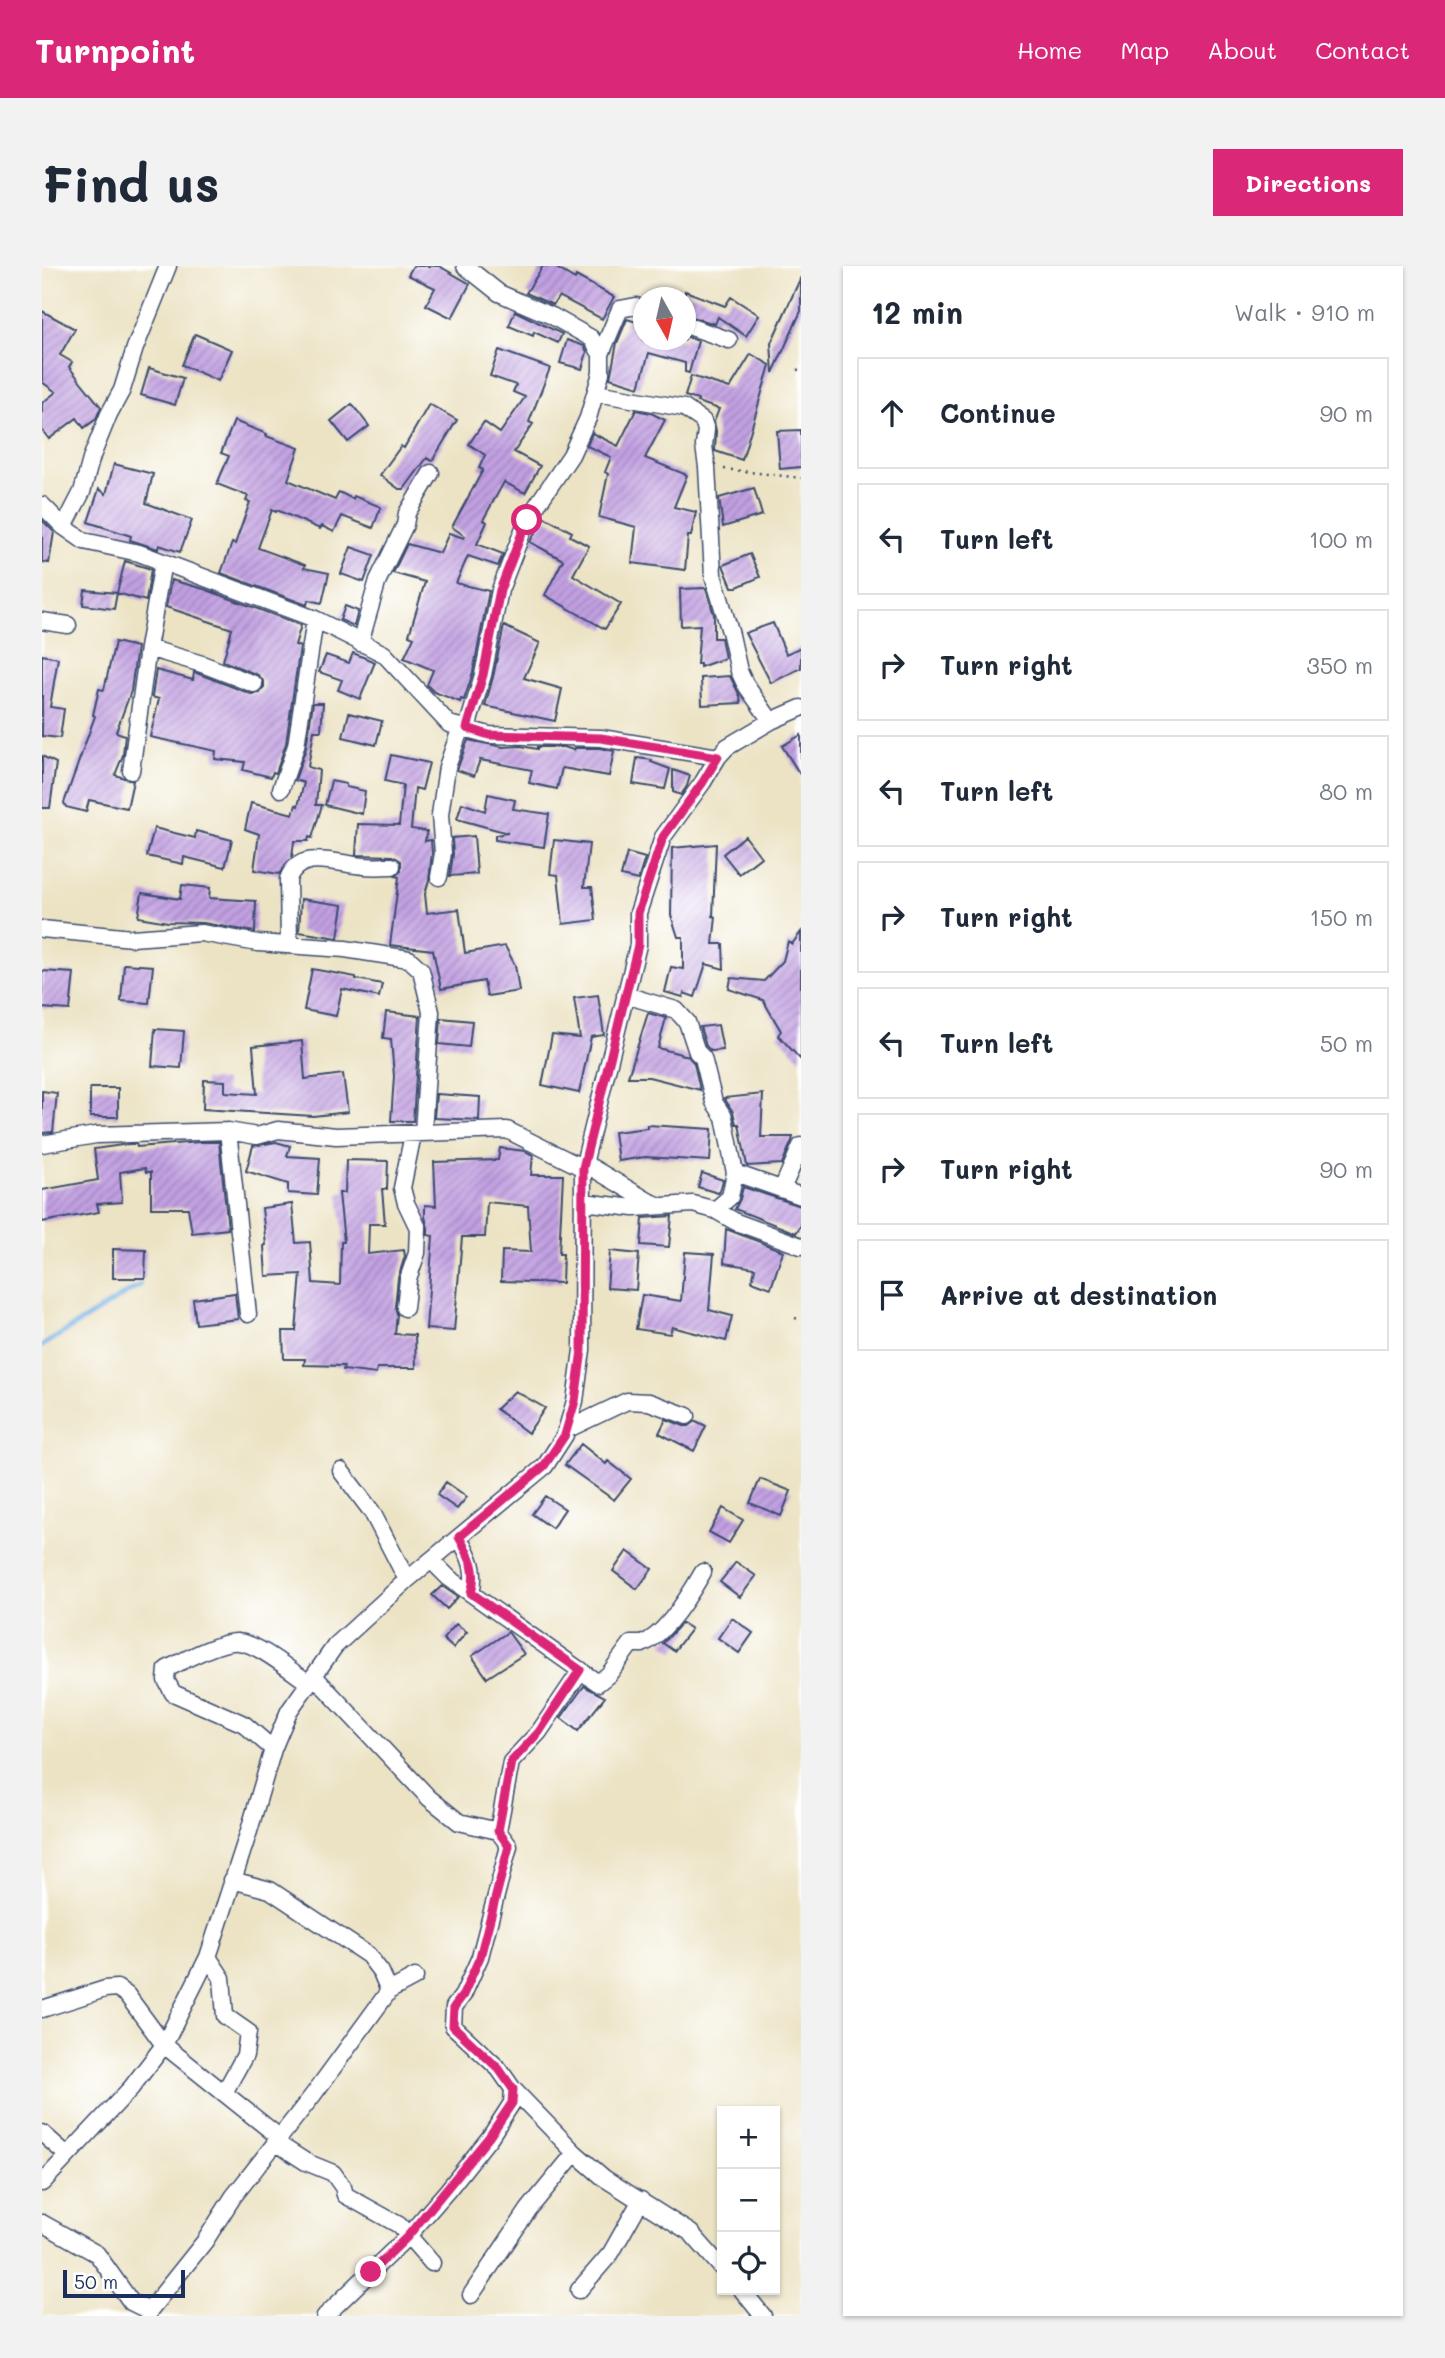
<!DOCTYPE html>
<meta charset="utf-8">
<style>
:root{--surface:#fff;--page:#f2f2f3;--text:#1f2937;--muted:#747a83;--line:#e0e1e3;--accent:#db2777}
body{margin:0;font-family:Mali,sans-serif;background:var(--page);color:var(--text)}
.controls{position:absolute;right:21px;bottom:21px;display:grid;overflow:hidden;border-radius:0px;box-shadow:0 2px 5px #0004}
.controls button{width:63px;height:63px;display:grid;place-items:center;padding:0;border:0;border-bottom:2px solid var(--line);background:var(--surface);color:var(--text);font:35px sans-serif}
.compass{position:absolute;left:591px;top:21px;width:63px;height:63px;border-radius:50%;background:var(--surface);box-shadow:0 2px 5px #0004;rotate:172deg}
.scale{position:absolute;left:21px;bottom:18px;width:122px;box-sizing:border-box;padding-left:7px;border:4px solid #1b2f5e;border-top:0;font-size:19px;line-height:24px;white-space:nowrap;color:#1b2f5e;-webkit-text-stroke:5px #fff;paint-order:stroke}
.stop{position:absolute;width:21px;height:21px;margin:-16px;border:5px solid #db2777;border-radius:50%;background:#fff}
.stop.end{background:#db2777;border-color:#fff;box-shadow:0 2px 7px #0008}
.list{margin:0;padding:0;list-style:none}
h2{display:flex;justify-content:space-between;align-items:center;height:91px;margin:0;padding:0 28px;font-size:30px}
h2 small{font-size:23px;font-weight:400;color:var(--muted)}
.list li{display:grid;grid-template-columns:46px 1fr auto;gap:21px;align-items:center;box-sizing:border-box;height:112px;margin:0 14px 14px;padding:0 14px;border:2px solid var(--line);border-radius:0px}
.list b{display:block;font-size:26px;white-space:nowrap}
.list em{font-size:23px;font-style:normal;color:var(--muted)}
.icon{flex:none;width:38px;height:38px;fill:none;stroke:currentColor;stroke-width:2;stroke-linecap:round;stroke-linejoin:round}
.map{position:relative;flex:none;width:759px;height:2050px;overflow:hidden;border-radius:0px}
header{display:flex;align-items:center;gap:42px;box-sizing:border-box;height:98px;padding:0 35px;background:var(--accent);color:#fff}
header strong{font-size:33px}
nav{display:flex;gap:38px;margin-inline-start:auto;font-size:24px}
.intro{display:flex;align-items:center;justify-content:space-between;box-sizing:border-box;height:168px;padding:0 42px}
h1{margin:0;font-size:49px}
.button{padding:18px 32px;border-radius:0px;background:var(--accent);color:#fff;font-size:24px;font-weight:700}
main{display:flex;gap:42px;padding:0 42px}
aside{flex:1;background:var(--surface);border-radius:0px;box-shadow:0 2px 5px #0004}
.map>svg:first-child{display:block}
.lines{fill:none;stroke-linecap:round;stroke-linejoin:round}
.stream{stroke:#73b0e5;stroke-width:5}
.building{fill:url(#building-hatch)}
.street-casing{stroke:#3a4a6d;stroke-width:19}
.path{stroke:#3a4a6d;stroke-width:2.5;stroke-dasharray:2 5;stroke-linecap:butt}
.street{stroke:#fff;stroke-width:16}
.route{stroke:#db2777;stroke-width:9}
</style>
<header>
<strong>Turnpoint</strong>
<nav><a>Home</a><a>Map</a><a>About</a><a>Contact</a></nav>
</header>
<div class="intro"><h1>Find us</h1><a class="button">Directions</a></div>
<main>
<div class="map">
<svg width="759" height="2050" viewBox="0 0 759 2050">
<defs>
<pattern id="building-hatch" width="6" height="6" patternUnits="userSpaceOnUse" patternTransform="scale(1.75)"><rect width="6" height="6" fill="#c2a0e2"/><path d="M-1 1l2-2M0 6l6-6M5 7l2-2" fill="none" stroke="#9d83ba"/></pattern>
</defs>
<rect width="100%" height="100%" fill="#fff"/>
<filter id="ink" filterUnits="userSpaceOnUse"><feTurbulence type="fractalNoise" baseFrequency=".0143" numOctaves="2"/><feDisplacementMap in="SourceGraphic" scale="14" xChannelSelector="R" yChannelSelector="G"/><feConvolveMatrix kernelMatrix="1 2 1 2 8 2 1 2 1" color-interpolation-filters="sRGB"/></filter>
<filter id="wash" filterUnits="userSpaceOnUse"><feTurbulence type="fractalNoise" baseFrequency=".00686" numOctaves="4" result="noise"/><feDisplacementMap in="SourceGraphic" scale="28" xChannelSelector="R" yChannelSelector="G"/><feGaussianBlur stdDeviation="1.57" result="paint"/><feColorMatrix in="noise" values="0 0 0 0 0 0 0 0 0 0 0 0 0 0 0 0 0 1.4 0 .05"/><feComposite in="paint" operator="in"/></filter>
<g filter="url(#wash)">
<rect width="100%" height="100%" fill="#ece3c4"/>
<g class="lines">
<path class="stream" d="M0,1080L98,1019"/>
</g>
<g id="blocks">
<path class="building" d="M371,0H397L428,18L410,52L384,39L393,22L366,9Z
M501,0H511L533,13L534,10L572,31L560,53L517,30L511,39L484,27Z
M759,11V45L731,107L729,77Z
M643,25L683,40L689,31L717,49L704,70L676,51L673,58L643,49Z
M0,45L33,63L18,89L30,96L27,101L59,141L54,153L42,162L35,152L7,173L0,164V137L14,126L0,116Z
M473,45L520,68L516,77L492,66L491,70L467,60Z
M585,53L601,58V74H643V70L656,75L647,107L643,106V97L607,87L597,121L568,112L575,77Z
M153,68L190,84L176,115L140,99Z
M525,74L542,80L545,86L540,103L518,97Z
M457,84L508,102L487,156L491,158L472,186L498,200L483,227L462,216L441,254L445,256L435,278L461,288L456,300L426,290L414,317L447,325L431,406L422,434L419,433L418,436L392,426L385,419L391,404L362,392L372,371L367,369L383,316L351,307L365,278L398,287L407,267L422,272L423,270L410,261L441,204L437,202L443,189L427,178L442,156L458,167L483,131L471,126L474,119L448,110Z
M709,88L728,99L700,194L673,185L674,165L672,156L677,143L655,136L656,134L643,130L649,110L688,122Z
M107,102L141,112L133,139L99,129Z
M310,138L327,160L306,176L289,155Z
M387,138L415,154L390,195L385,192L362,223H357L338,209L359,180L362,182Z
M594,144L609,147L623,154L603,192L645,209L632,241L654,246L649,270H646L643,304L590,297L594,261L557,251L566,208L563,206L569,191L545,180L550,167L576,180Z
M192,155L225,168L224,170L257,182L246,214L293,234L297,226L311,233L312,230L339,241L331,262L300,250L292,266L280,260L278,263L235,244L234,246L230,244L216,282L263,299L262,302L287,307L280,337L266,334L265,339L179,307L190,277L193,278L208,236L204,235L206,230L175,218L187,190L179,187Z
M759,164V201L738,203L735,165Z
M72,198L111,208L104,237L150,254L138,286L117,279L116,283L88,274L89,270L46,256L57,223L64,228Z
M712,222L720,249L681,261L677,232Z
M502,251L530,266L528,270L547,280L531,309L579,338L563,363L503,329L521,294L488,276Z
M0,254L12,266L7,297L0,296Z
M309,281L332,289L322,316L299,308Z
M708,288L718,311L695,321H690L681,299Z
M83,295L109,303L104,335L75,327Z
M129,314L162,323L259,359L253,379L258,381L244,477L234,507L231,506L229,511L201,504L203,496L173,493L174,485L108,471L117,433L110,431L114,404L151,414L152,406L209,428L218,427L222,421V416L216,409L181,395L190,363L124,341Z
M664,322L672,349V372H679L683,392L658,401V398H655L658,359L639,360L638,323Z
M43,324L75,327L72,343L41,339Z
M303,340L316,345L312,360L298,354Z
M731,357L744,388L759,381V402L729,417L703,367Z
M462,360L498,377L482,412L520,423L513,455L443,440L451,411Z
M73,376L95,381L89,425L74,466L83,469L81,489L73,509L91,515L85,542L47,534L44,546L24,541L22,537L53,450L51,449L57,423L62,424Z
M311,387L333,396L318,433L296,424L300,414L277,406L284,389L307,397Z
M0,389L16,392L8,441L22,443L18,472L0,470Z
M688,410L698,430L699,437L660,439L659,412Z
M271,437H281L279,465H272L266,501L277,504L274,539H280L270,572L267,571L266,575H252L250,592L237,608L212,604L217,568L203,563L209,537L251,548L254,539L256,540L262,517L253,514L264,482Z
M307,447L340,455L334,479L301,471Z
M759,469V510L740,480Z
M426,474L461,481L479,480L495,483V481H521L532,484L533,482H558L572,485L567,510L520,502L515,523L487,517L490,504L438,494L432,510L415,504Z
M349,489L387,497L380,524L373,522L369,563L385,565L383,575L389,574L390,587L387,614L383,628L385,647L417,643L423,687L463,680L473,699L477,725L445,730L442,715L399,723L391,684L348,679L357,611L353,610L359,605V595L351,590L314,589L316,558L357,559L361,519L343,515Z
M0,490L14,497L8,542H0Z
M595,492L610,494L609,496L628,503L623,523L591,518Z
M631,504L648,510L645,520L639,529L631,526Z
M289,515L304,518V521L323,525L320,548L283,539Z
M446,528L473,534L471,543L507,548L502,581L453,574V569L466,567L415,553L420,537L443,545Z
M112,562L153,572L154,565L190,574L183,601L142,591L141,598L105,590Z
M432,570L435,608L408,610L411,588L410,572Z
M703,570L719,591L697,608L681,588Z
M512,574L547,578L542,621H550L554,654L521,658L516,609L508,608Z
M674,578L671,650L674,651L671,678H681L682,703L664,698L653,731L642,727L641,731L623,726L629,701L641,703V671H636L629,649L630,582Z
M585,587L603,592L596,614L579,610Z
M140,619L168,622L167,632L214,635L213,666L161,657L126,656L96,651L100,627L138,633Z
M259,633L301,639L296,672L257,666Z
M759,666V794L736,769L739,765L721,734L687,723L689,712L722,715L741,695L746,675L750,678Z
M82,698L111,700L107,737L79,735Z
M270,703L314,711V713L340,718L337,731L300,723L294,750L262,744Z
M0,705L32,707L28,744L0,742Z
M556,729L562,769L549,771L537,827L500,819L510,769L538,772L532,732Z
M344,746L378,750L371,855H349L352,810L349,773L341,772Z
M606,747L624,752L616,782L646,790L652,797L658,824L607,811H586Z
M399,752L430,755L427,781L397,778Z
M676,759L681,784L669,785L664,780L658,761Z
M113,763L142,765L139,802L110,800Z
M260,775L263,813L301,808L306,846L271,850L161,843L162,814L183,815V826L215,828L211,780Z
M48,822H76V851H48Z
M0,825L15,827L11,866L0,867Z
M394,828L438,831L437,854L392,852Z
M721,828L719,871H751L750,875L740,898L705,900L697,858H694L691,846L682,832Z
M605,859L670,863L668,895L603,891L576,895L572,866L605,862Z
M158,876H177L186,963L150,967L146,942H109V906H104L103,902L78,906L80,936L55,938L57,946L0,956V924L56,914L52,883L87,878H94L95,881Z
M234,876L248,880L245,890L278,892L275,929L246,927V918L204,905L211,880Z
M458,882L483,885L491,889L489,909H521L517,988H521L520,1017L459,1015L460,985L489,986L486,940L445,936L443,971H420L412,1065L384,1063L391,970L386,969V962L383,951V939L394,940L392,896L456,894Z
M304,894L346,895L345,923H340L343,958H327L326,988L362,984L363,990L356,1012L353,1041L355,1048L353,1068L373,1069L374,1102H335L334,1108L301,1104L302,1100L262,1099L263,1093H242L241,1065H254L259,1008L224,1010L222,980L224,979L220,942L250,938L254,977L268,976L271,1017L298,1019L299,976H302L297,927H303Z
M660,907L681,914L678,925L676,927L656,921Z
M701,921L759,940V959L754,967L693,943L698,933Z
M630,950L627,981L599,979L601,952Z
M684,963L741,985L729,1022L710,1015L713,1002L682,997Z
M71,983L104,984L103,1012H71Z
M568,985L597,988L594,1024L565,1022Z
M643,986L672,988L667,1044L690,1050L684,1075L630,1061L628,1068L594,1063L600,1029L639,1035Z
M193,1027L196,1053L154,1058L151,1033Z
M473,1125L503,1142L486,1167L454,1143Z
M624,1153L642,1160H647L654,1155L664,1160L652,1185L617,1167Z
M539,1178L564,1198L566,1195L589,1213L572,1234L523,1199Z
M718,1213L749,1225L739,1250L708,1237Z
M404,1216L425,1231L415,1243L395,1229Z
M503,1230L523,1243L510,1262L490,1248Z
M681,1242L701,1254L687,1277L667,1266Z
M585,1285L610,1303L595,1323L571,1305Z
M694,1296L714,1310L698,1331L678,1316Z
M400,1320L416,1331L405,1343L390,1329Z
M690,1352L711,1367L697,1387L676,1372Z
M640,1357L649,1363L632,1385L621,1377Z
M414,1358L425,1366L411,1382L401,1373Z
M466,1366L482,1388L445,1412L430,1390Z
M542,1420L563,1431L536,1465L519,1452Z"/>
</g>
</g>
<g filter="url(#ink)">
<use href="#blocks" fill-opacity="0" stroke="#3a4a6d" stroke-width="2"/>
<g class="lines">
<g class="street-casing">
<path id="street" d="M423,0L457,27L510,50L549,72L559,88V107L546,152L529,189L485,254L458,324L441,409L425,462
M643,59L687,74
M559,88L578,43L594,40L601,43
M554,127L642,142L661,155L664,164L662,180L665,201L671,309L689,369L697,405L703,418L729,455
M0,239L22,261L42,275L97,287L273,353L342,388L407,458L447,469L559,472L676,491
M22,261L40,226L50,190L67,148L80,124L93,82L126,0
M0,355L26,359
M318,377L336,314L363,259L365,247L389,207
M106,382L160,398L212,418
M89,505L106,382L121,296
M239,523L254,480L273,353
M397,611L401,587L398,549L405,501L419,461
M0,663L90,672L159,667L216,677L303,683L367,693L379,704L389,746L381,866
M247,678L246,613C258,581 297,599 322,600C331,601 341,600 350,600
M583,729L634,744L645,756L655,786L661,792L672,836L682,851L693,907L688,931L673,944
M186,865L206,1048
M0,878L54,869L186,865L215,870L236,864L294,870L465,864L541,902
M542,897L606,935L616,939
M693,907L759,930
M740,923L759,880
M541,936L592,942L651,938L673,944L694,956L759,980
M363,1042L366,1013L375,987L376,962L364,937L360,922L371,868
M524,1164L585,1135L607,1136L645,1150
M299,1205L330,1246L365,1314
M417,1271C428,1291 435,1304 429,1327
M389,1294L407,1312L556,1417L567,1408L589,1378C590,1378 600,1378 600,1378C624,1369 649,1327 661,1306
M272,1410L387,1532L417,1556L456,1565L467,1580L438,1691L421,1729L412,1741L411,1760L457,1803L471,1823L470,1837L448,1871L405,1925L365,1971L283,2050
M231,1483L202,1458L131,1427L124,1414L125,1403C140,1395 180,1374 196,1376C216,1377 250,1406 267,1417
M456,1565L469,1496L497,1466L539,1404
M190,1614L228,1624L326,1689L339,1706L347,1725
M166,1691L180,1712L183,1750L206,1766L203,1789L182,1827
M0,1743L63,1723L75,1722L85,1729L122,1779L237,1871
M471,1823L533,1887L562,1912L649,1967L680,2002
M0,1867L25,1889
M233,1876L264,1896L291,1907L301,1921L303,1929L357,1959L390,1997
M0,1917L89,1822L122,1779L166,1691L207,1565L231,1483L247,1445L293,1380L365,1314L503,1200L523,1169L533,1135L540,1084L541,902L596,679V647L621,571L661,516L676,491L685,481L729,455L759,442
M0,1957L55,1988L89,2036L107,2045
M537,2024L569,1987L599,1934
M700,2024L721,2050
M429,2029L487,1943L533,1887
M106,2050L107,2045L163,1975L191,1931L271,1829L347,1725L373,1711"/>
</g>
<path class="path" d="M755,104L759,103
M682,203L759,212
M753,1052L759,1054"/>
<use href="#street" class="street"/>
</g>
</g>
<g class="lines" filter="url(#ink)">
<path class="route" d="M329,2006L365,1971L447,1871L470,1837L471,1823L457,1803L411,1760L412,1741L421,1729L438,1691L467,1580L456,1565L469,1496L497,1466L538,1404L429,1327C436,1304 428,1291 417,1271L502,1200L523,1169L533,1135L540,1084L541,902L596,679V647L621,571L661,516L676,491L559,472L447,469L425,462L441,409L458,324L485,254"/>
</g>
</svg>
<div class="controls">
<button>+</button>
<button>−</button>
<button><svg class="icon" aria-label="locate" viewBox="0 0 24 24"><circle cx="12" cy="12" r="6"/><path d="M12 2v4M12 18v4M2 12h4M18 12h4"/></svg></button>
</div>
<svg class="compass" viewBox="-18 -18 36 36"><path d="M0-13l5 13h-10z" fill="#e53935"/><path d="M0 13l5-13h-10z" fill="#747a83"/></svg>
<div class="scale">50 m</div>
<div class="stop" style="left:485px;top:254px"></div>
<div class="stop end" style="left:329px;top:2006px"></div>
</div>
<aside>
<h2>12 min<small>Walk · 910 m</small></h2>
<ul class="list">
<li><svg class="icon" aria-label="ahead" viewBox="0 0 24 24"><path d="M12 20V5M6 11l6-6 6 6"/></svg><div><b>Continue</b></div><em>90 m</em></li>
<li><svg class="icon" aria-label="left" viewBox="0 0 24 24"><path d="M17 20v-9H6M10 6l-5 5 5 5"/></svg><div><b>Turn left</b></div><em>100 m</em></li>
<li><svg class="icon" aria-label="right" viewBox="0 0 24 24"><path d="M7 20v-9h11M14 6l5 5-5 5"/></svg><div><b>Turn right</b></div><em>350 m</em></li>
<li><svg class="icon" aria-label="left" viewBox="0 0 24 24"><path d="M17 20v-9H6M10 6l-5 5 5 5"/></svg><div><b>Turn left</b></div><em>80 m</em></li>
<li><svg class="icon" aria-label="right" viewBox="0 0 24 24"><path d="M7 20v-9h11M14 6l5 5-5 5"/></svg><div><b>Turn right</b></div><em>150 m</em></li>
<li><svg class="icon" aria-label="left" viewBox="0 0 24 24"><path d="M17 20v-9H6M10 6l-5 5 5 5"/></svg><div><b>Turn left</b></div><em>50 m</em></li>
<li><svg class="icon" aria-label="right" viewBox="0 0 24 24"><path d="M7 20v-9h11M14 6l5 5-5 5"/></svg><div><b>Turn right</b></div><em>90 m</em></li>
<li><svg class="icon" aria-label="arrive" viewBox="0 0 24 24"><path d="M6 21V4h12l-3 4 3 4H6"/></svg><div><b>Arrive at destination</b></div></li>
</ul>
</aside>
</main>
